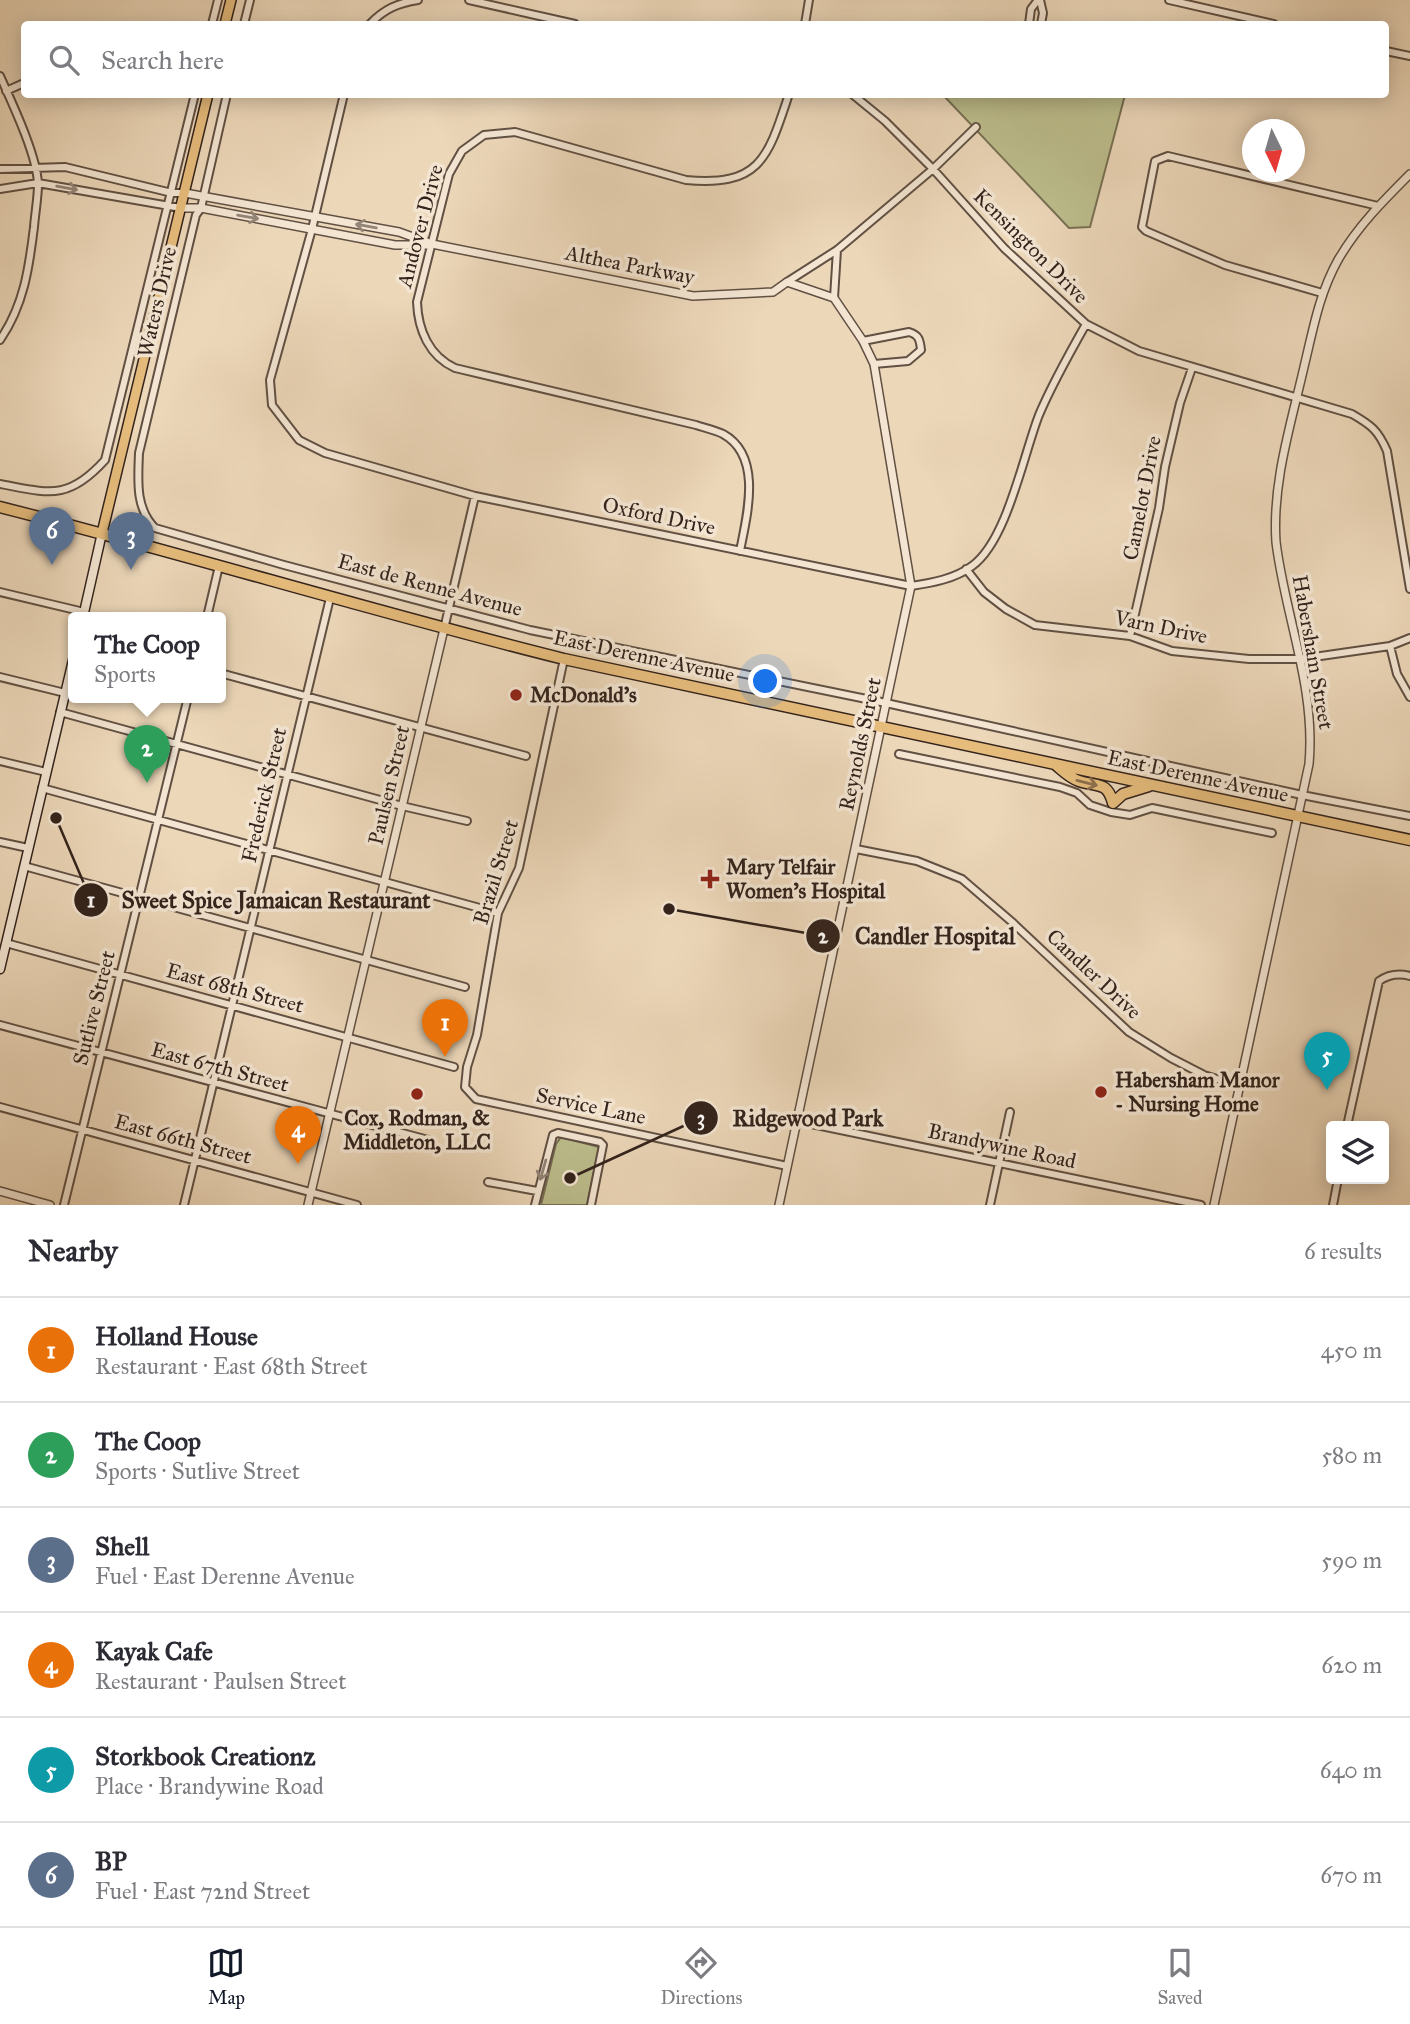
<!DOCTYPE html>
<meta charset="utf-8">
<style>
:root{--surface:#fff;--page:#f2f2f3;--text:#2b2b33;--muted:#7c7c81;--line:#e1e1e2;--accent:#111827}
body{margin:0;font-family:"IM FELL Great Primer",serif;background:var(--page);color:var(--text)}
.controls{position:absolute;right:21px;bottom:21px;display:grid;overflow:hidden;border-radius:7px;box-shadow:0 4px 18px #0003}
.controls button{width:63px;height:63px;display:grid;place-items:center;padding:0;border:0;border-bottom:2px solid var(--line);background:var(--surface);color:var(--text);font:35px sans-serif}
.compass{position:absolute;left:1242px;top:119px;width:63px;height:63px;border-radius:50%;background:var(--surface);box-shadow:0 4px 18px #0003;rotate:175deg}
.you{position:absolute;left:766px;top:682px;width:24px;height:24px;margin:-18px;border:5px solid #fff;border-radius:50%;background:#1a73e8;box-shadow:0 0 0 10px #1a73e833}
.badge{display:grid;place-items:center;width:46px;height:46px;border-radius:50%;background:var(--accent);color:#fff;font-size:23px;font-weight:700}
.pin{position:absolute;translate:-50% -58px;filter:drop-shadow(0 2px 4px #0008)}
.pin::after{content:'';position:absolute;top:37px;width:24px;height:21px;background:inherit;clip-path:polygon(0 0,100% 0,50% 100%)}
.popup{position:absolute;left:68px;top:612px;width:158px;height:91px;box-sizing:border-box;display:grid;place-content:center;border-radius:7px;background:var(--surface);filter:drop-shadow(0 2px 5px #0005);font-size:23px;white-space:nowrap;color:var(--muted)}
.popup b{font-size:26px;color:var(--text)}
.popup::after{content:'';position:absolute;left:50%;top:100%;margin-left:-14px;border:14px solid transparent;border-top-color:var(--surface)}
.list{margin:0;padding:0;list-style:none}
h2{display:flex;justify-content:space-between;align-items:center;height:91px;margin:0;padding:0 28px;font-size:30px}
h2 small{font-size:23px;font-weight:400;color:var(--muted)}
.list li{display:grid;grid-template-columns:46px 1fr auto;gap:21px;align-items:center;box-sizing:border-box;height:105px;padding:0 28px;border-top:2px solid var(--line)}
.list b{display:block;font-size:26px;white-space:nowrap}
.list p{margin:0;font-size:23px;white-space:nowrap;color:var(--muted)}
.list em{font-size:23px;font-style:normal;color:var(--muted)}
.icon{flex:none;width:38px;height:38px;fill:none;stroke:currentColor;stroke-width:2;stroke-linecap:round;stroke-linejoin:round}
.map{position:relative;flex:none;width:1410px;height:1205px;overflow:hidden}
.search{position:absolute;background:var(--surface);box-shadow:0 4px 18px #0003;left:21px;right:21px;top:21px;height:77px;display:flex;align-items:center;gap:18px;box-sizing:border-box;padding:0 24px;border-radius:7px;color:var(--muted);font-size:26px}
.sheet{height:721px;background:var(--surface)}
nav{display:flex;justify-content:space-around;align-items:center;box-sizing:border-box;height:98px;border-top:2px solid var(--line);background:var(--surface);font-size:19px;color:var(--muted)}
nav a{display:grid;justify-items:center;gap:4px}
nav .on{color:var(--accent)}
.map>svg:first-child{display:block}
.green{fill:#bcbd8c;stroke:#787054;stroke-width:2}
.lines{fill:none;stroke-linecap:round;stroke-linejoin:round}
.minor-casing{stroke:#615043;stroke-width:10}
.tertiary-casing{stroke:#615043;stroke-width:10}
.secondary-casing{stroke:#33231c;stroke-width:11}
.primary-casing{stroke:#33231c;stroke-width:12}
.trunk-casing{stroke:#33231c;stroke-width:13}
.minor{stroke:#f3e5d2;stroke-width:6}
.tertiary{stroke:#f3e5d2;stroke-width:7}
.secondary{stroke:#f3e5d2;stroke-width:8}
.primary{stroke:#e6bc7c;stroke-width:9}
.trunk{stroke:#e6bc7c;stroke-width:10}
.oneway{stroke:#938477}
.oneway2{stroke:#8c704c}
.poi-dot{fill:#8f2418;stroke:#f3e5d2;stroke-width:2.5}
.labels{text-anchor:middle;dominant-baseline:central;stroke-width:7;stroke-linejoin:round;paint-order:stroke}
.street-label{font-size:21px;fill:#33231c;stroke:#f3e5d2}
.poi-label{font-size:21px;font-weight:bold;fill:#33231c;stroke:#f3e5d2;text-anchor:start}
.leader{fill:none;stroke:#33231c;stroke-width:2.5}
.callout-dot{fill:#33231c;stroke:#f3e5d2;stroke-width:2.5}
.mark-label{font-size:21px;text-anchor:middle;font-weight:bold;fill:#fff}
.callout-label{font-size:23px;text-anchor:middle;font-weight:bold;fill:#33231c;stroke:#f3e5d2;stroke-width:7;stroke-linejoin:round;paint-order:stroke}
</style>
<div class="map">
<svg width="1410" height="1205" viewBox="0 0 1410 1205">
<rect width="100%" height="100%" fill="#ecd7b9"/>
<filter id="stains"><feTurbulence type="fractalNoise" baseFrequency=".00286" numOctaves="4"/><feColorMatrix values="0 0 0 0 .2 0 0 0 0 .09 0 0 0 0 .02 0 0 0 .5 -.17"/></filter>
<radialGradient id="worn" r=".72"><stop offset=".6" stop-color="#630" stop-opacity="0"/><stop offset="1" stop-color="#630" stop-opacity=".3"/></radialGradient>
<path class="green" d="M943,95H1125L1090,227L1069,228Z
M561,1137L599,1147L587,1205H541L556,1144Z"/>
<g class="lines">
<g class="minor-casing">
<path id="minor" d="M469,0L575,24
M1040,0L1043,13L1041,24
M1169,0L1274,24
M212,24L218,0
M244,24L250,0
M370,24C384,9 398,3 418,0
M805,24L809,0
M1029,24L1031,9L1038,0
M1386,51L1410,56
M0,76C12,103 37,155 38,184C38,198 35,213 34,227C29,268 24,305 0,340
M6,91L24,83
M227,94L201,208L196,215L139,453C138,480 135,508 155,528L284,565L530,630L886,703L1302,795L1410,816
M344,94L312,229L270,380L272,405L299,440L325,453L475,496L911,586C931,583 955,579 972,566C1007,541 1023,456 1039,415C1052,384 1069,354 1086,324
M852,94L885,121L933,169L1004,248L1086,324L1139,351L1352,414C1371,425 1378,430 1387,451L1410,589
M0,169L65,167L172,193H185
M0,189L38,183L181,208
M787,282L837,250L933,169L976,127
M1322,293L1225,265L1146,231L1142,227L1155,161L1168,156L1378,206
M834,298L837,250
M863,341L909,332C919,335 920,340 921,350L908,361L874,364
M0,484C49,493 68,501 105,460L195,94
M740,551C747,515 763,456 723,434C715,430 705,428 696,425L455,368C429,356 418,330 417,302L449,174L462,151L484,135L515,132L686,180C761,187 768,157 789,94
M966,569L984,592L1006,609L1035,625L1130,636L1172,651L1249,659H1300L1390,646L1410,638
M0,592L84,612
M207,617L219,566
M444,629L475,496
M1130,636L1159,508L1165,467L1180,403L1192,368
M1390,646L1397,674L1410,697
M564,659L519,868L498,913L477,1035L467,1067L465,1087L476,1099L787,1166
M220,673L526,756
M0,677L65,693
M60,712L402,806L467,821
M899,754L1060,787L1077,793L1090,805L1111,812L1130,815L1152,808L1272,833
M0,761L46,772
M42,788L498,913
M0,842L28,848
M856,849L917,861L962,879L1012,922L1129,1032L1171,1058L1204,1075L1240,1086
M24,866L465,987
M6,943L454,1067
M0,1025L432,1141
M0,1107L357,1205
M797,1121L1201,1205
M1347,1126L1379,981C1389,974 1399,973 1410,976
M488,1182L537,1191
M64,1205L188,697
M184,1205L330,598
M535,1205L553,1135L558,1133L600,1142L603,1145L591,1205
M990,1205L1010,1112
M1333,1205L1338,1179"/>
</g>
<g class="tertiary-casing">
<path id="tertiary" d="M185,193L399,232L432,244L693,296L773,292L787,282L834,298L863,341L874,364L911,586L779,1205
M181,208H201L395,245H427
M0,1191L50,1205
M308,1205L444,629
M1214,1205L1309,764C1316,688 1285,616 1276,542C1272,483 1291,424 1304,367C1313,330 1319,294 1338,260C1357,227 1383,201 1410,174"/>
</g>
<g class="secondary-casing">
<path id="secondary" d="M83,617L102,533
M0,969L74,656"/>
</g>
<g class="primary-casing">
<path id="primary" d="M225,24L231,0
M102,533L208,94"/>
</g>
<g class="trunk-casing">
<path id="trunk" d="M0,507C189,555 375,612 564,659L1410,840
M1056,765C1063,771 1070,778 1079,781C1098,787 1107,781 1113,803
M1113,803L1123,794L1149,786"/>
</g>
<use href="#minor" class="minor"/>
<use href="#tertiary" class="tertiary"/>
<use href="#secondary" class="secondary"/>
<use href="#primary" class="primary"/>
<use href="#trunk" class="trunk"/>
</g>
<defs><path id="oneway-shaft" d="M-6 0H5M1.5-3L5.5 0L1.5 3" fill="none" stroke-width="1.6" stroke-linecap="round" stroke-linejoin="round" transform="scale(1.75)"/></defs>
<g class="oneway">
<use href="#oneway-shaft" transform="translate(67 188) rotate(10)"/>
<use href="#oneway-shaft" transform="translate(248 217) rotate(10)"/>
<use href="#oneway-shaft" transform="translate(366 226) rotate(-170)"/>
<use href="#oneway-shaft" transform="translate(543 1170) rotate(106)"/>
</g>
<use class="oneway2" href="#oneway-shaft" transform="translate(1087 783) rotate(14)"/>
<g class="poi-dot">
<circle cx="516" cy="695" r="7"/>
<path d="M706.5 868.5h7v7h7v7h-7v7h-7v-7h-7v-7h7z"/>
<circle cx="1101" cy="1092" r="7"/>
<circle cx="417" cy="1094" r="7"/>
</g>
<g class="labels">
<g class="street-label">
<text transform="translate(420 226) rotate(-75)">Andover Drive</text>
<text transform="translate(1031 246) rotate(45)">Kensington Drive</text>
<text transform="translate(630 265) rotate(11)">Althea Parkway</text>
<text transform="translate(157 302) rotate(-77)">Waters Drive</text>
<text transform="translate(1142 498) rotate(-79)">Camelot Drive</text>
<text transform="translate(659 516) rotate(12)">Oxford Drive</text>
<text transform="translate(430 585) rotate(15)">East de Renne Avenue</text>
<text transform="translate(1161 627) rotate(12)">Varn Drive</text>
<text transform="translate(1313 652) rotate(80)">Habersham Street</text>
<text transform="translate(644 656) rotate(12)">East Derenne Avenue</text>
<text transform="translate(860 744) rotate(-78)">Reynolds Street</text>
<text transform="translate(1198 776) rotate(12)">East Derenne Avenue</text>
<text transform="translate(389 785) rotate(-77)">Paulsen Street</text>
<text transform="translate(264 795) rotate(-77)">Frederick Street</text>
<text transform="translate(496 872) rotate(-73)">Brazil Street</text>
<text transform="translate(1094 974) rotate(43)">Candler Drive</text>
<text transform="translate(235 988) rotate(15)">East 68th Street</text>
<text transform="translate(94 1008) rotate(-76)">Sutlive Street</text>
<text transform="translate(220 1067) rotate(15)">East 67th Street</text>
<text transform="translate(591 1106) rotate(12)">Service Lane</text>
<text transform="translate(183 1139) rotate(15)">East 66th Street</text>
<text transform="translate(1002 1146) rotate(12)">Brandywine Road</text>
</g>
<g class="poi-label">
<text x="530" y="695">McDonald's</text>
<text x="726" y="867">Mary Telfair<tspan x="726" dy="24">Women's Hospital</tspan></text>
<text x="1115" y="1080">Habersham Manor<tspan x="1115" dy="24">- Nursing Home</tspan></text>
<text x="417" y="1118" text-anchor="middle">Cox, Rodman, &amp;<tspan x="417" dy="24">Middleton, LLC</tspan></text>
</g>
</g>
<path class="leader" d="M56 818L91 900M669 909L823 936M570 1178L701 1118"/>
<g class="callout-dot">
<circle cx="56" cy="818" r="7"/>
<circle cx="669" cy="909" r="7"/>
<circle cx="570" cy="1178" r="7"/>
<circle cx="91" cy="900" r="18"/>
<circle cx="823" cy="936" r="18"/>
<circle cx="701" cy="1118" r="18"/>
</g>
<g class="mark-label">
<text x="91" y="907">1</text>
<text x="823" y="943">2</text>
<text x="701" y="1125">3</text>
</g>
<g class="callout-label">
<text x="276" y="908">Sweet Spice Jamaican Restaurant</text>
<text x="935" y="944">Candler Hospital</text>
<text x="808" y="1126">Ridgewood Park</text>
</g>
<rect width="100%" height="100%" filter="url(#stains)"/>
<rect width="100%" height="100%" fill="url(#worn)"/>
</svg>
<div class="controls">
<button><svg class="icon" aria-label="layers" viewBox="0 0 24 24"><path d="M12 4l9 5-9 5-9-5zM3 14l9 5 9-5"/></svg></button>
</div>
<svg class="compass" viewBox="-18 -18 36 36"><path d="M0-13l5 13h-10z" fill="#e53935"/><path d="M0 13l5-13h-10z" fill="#7c7c81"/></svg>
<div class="you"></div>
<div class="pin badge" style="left:445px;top:1057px;background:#e8710a">1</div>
<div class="pin badge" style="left:147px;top:783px;background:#2e9e5b">2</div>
<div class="popup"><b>The Coop</b>Sports</div>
<div class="pin badge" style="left:131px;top:570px;background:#5c6f8a">3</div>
<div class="pin badge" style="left:298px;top:1164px;background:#e8710a">4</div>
<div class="pin badge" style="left:1327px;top:1090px;background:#0f9aa8">5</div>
<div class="pin badge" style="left:52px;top:565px;background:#5c6f8a">6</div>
<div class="search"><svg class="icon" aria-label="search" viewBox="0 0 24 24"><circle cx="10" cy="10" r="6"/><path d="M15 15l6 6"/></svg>Search here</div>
</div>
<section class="sheet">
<h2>Nearby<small>6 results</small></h2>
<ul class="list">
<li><span class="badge" style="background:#e8710a">1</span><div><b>Holland House</b><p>Restaurant · East 68th Street</p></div><em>450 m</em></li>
<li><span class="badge" style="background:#2e9e5b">2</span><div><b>The Coop</b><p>Sports · Sutlive Street</p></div><em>580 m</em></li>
<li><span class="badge" style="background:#5c6f8a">3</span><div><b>Shell</b><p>Fuel · East Derenne Avenue</p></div><em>590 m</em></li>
<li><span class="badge" style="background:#e8710a">4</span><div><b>Kayak Cafe</b><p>Restaurant · Paulsen Street</p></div><em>620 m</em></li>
<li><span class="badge" style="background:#0f9aa8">5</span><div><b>Storkbook Creationz</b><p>Place · Brandywine Road</p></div><em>640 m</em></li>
<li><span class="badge" style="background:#5c6f8a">6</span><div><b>BP</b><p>Fuel · East 72nd Street</p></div><em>670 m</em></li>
</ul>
</section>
<nav>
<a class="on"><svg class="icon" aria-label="map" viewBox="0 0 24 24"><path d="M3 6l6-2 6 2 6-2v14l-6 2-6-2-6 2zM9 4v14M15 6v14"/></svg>Map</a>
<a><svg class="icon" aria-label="directions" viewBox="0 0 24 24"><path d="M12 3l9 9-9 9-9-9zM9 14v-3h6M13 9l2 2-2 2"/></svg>Directions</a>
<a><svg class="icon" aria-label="saved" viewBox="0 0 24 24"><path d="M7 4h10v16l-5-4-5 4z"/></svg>Saved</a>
</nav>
